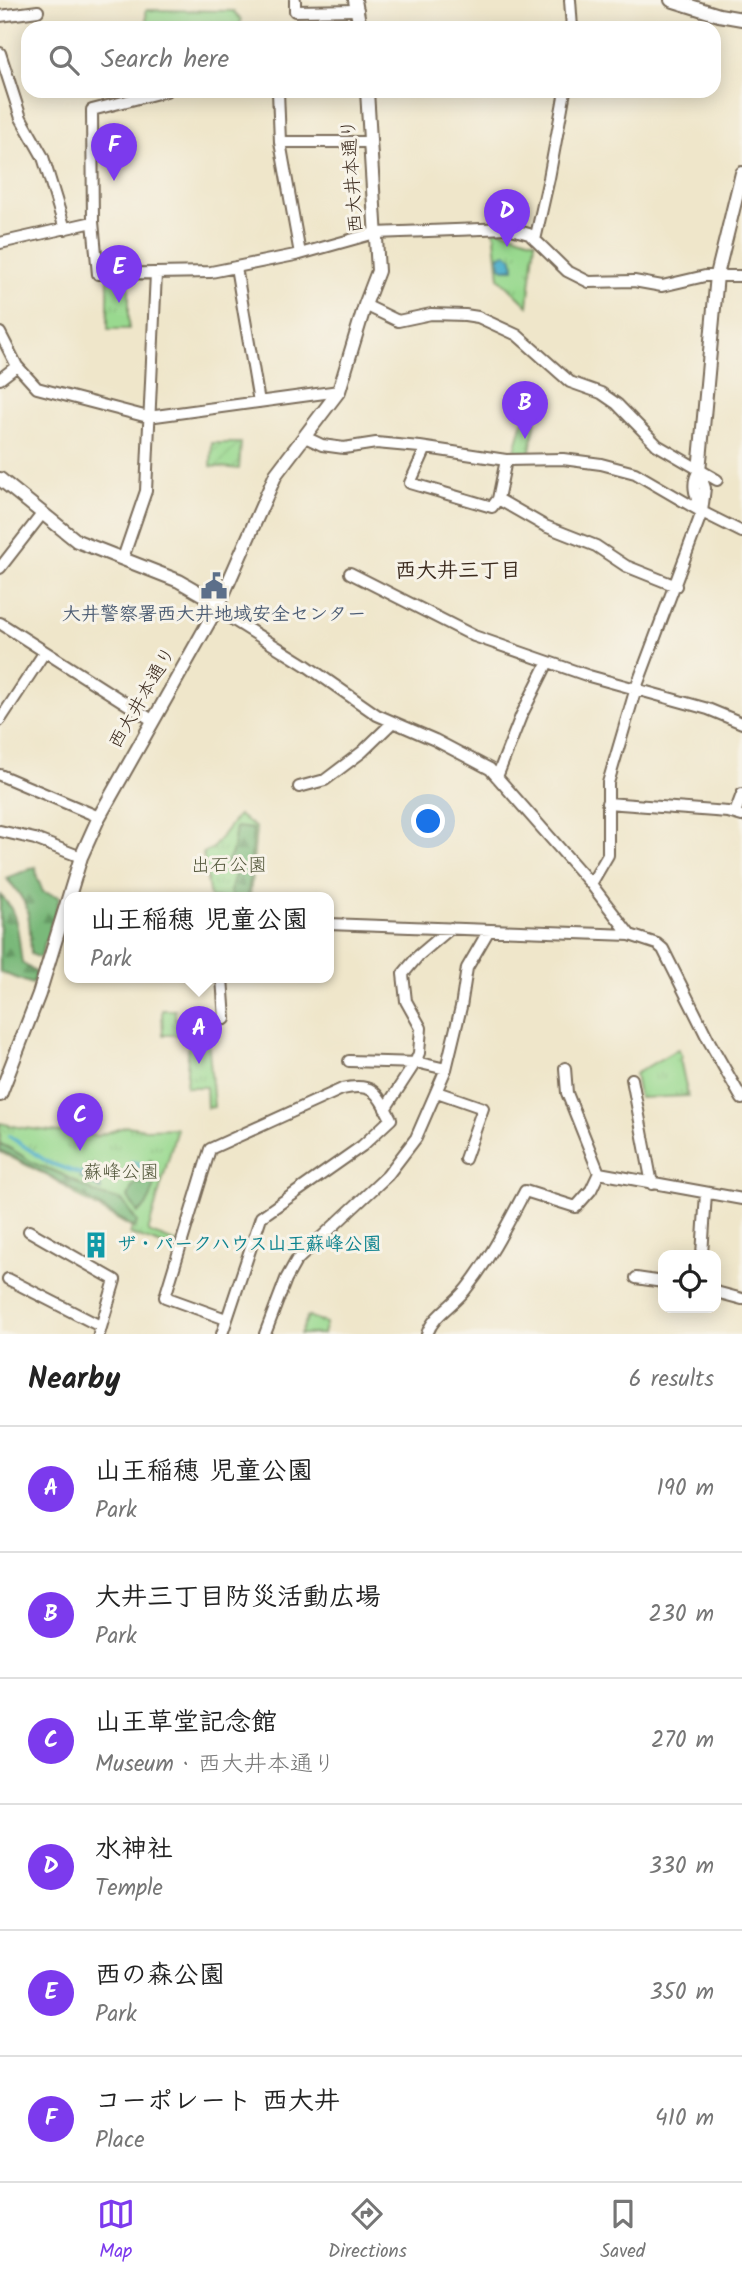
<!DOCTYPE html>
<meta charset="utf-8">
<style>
:root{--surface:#fff;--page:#f6f6f6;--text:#222;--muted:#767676;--line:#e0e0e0;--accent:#7c3aed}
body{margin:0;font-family:Kalam,"Klee One",sans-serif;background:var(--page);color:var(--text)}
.controls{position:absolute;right:21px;bottom:21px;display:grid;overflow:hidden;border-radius:14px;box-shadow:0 4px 18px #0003}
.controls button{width:63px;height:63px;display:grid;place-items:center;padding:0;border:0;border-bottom:2px solid var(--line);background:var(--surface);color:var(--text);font:35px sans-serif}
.you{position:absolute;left:429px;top:822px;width:24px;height:24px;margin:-18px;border:5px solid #fff;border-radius:50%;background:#1a73e8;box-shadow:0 0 0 10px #1a73e833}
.badge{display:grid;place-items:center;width:46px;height:46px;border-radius:50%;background:var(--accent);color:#fff;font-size:23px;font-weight:700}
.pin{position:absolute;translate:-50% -58px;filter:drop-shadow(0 2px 4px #0008)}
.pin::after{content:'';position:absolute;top:37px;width:24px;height:21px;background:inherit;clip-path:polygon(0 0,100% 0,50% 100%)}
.popup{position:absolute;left:64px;top:892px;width:270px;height:91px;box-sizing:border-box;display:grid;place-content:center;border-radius:14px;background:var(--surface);filter:drop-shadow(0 2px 5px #0005);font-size:23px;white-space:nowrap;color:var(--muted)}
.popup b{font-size:26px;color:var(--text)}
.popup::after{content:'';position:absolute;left:50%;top:100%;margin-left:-14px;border:14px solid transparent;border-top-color:var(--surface)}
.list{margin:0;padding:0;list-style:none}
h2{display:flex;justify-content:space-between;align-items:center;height:91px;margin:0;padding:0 28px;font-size:30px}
h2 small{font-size:23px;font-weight:400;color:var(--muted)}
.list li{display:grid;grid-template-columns:46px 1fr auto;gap:21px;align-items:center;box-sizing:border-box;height:126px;padding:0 28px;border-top:2px solid var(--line)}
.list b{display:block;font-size:26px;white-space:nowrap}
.list p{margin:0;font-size:23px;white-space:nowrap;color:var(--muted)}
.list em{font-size:23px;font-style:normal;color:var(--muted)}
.icon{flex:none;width:38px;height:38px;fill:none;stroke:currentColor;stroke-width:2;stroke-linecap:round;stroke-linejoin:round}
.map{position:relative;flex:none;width:742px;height:1334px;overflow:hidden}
.search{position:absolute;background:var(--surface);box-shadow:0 4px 18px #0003;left:21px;right:21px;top:21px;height:77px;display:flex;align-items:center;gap:18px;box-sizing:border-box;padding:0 24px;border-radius:21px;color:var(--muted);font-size:26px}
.sheet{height:847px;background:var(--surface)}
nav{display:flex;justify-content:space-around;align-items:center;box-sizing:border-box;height:98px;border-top:2px solid var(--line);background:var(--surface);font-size:19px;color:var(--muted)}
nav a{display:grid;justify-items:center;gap:4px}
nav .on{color:var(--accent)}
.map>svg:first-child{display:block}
.grass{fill:url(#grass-tufts);stroke:#6a8256;stroke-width:2}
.forest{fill:url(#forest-firs);stroke:#5a724c;stroke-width:2}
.garden{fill:url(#garden-furrows);stroke:#6a8256;stroke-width:2}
.pitch{fill:#99d98f;stroke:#6a8256;stroke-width:2}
.water{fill:url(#water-waves);stroke:#426c74;stroke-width:2}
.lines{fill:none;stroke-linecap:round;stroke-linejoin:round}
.stream{stroke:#49adc9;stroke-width:3.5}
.minor-casing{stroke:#7a6c5a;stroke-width:14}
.tertiary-casing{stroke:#7a6c5a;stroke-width:16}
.minor{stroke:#fff;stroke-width:10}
.tertiary{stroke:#fff;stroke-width:12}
.labels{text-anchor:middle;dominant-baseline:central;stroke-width:6;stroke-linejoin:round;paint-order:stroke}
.street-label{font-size:19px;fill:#3b2a1e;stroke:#f7f3e8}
.service-label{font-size:19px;font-weight:bold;fill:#4e5e75;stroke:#f7f3e8}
.park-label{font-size:19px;fill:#52563a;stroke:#f7f3e8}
.culture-label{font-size:19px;font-weight:bold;fill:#0d838f;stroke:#f7f3e8;text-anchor:start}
.neighbourhood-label{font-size:21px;font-weight:bold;fill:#3b2a1e;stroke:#f7f3e8}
</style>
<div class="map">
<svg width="742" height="1334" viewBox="0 0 742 1334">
<defs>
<pattern id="grass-tufts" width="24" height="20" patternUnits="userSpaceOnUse" patternTransform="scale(1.75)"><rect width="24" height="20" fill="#99d98f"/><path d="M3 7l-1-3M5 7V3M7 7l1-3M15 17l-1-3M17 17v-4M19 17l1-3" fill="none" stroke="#85ba7b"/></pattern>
<pattern id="forest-firs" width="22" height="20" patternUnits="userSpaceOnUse" patternTransform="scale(1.75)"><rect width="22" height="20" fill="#7ab97a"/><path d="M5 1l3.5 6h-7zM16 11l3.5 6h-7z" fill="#659763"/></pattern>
<pattern id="garden-furrows" width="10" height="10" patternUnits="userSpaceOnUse" patternTransform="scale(1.75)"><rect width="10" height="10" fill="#99d98f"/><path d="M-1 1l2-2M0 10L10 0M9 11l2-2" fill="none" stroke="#85ba7b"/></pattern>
<pattern id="water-waves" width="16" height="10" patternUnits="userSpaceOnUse" patternTransform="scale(1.75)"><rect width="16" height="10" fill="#49adc9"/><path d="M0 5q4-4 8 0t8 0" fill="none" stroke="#3e8da3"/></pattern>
</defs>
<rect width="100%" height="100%" fill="#f7f3e8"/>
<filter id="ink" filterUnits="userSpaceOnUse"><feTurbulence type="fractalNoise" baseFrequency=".0143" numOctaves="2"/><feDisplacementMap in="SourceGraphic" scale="14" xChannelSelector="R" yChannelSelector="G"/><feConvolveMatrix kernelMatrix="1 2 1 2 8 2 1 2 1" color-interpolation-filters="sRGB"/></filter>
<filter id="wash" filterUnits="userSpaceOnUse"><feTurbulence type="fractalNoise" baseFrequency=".00686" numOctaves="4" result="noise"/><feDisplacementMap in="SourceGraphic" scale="28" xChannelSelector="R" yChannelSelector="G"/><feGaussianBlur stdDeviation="1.57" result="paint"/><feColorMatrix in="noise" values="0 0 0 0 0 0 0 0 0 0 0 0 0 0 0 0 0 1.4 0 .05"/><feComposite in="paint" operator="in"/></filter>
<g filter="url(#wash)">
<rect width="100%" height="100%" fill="#efe6ca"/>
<path class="grass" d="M494,228L535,241L528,306L499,278Z
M108,278H129V329H108Z
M536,418L529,456L513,457L523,421Z
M238,815L256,828L250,898H210L203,853L212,849Z
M162,1010H175V1019H187V1035H163Z
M208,1038L214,1107L207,1108L206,1087H186L189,1040Z
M678,1049L682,1057L680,1059L688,1096L639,1098L635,1074Z
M0,1123L23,1128L97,1136L127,1126L146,1129L177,1128L148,1232L177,1243L174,1249L130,1234L132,1228L79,1197L56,1180L0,1152Z
M308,1316L326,1323L323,1334H300Z"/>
<path class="forest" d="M236,827L253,829L248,898H233L230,892L235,875L225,863C235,856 233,840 236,827Z
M36,867L37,877L43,892L60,897L40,958L31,954C29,918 33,906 6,878Z
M0,895C20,912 18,939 22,963L37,973L32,984L0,972Z
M1,1144C12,1149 20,1154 30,1161C39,1167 51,1169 61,1174C85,1186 93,1196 122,1200L137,1222L135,1228L54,1178L0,1150Z
M150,1160L153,1162C157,1178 154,1203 138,1213L128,1197L132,1187L143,1176Z"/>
<path class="garden" d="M212,443H241L239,469L211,466Z"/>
<path class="pitch" d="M146,10L233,11L241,19L240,28H147Z"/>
<path class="water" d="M506,253L513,258L514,269H505L500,267L499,256Z
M83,1170L95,1175L99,1174L101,1190L80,1177Z"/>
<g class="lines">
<path class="stream" d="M9,1136L49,1163L81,1174
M100,1176L114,1172V1178C126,1181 135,1176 141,1164L132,1162"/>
</g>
</g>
<g filter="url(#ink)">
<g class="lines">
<g class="minor-casing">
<path id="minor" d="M295,0V11L358,10
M570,0L572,28
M0,16L38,11
M0,53L21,118L43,157L65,229
M166,91L92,110L93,222L98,274L211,272L300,254L375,233L508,228L529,234L567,271L589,282L634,281L662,286L705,276H742
M278,91L280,142L300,254
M280,142H370
M535,240L549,178L565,91
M0,243L93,222
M236,267L259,402
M365,305L398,321L431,314L465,315L478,317L517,335L570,382L601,393L617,404L657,445L717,480
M0,333L17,366L37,388L148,417L339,391
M0,379L17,366
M305,437L322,445L344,448L376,443L420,447L506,460L563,459L601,464L635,473L702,512L742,532
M426,448L410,483L492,507L498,499
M506,460L498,499L545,526L596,546L626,566L676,586
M699,471C690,483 696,497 701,511
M123,558L146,491L156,273
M0,568L42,514
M350,573L474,636L589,676L708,709L742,723
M216,609L307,666L377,715L435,740L490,769L591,884L630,935L657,944L663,949L709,1041L742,1099
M0,623L152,720
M0,720L44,653
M0,775L99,817
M497,777L521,716L548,662
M299,787L325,780L362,752L392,723
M607,803L728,812L742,816
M735,813L742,794
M0,831L35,839L81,857
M591,884L608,855V783L636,688L702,512L705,488L699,471
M328,924L630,935
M222,978L225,1019
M349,1061L420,1063L446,1069
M632,1079L652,1184
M437,1092L483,1108L465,1159
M385,1109L415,1063L419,1053L421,1028L406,1001L403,974L418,956L451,928
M599,1173L742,1199
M29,1231L115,1280L99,1334
M702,1255L706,1193
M636,1278L663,1282
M8,1279L100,1326
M716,1292L742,1299
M222,1334L261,1217L362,1146L391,1119C377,1092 373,1082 342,1089L210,1149L165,1297L226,1319
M265,1334L286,1279L296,1261L387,1176L416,1138L446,1069L461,1007L467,968L489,930
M427,1334C434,1314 454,1305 466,1289C490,1259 507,1225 525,1191L576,1207L591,1190L599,1173L567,1093L565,1068"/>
</g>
<g class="tertiary-casing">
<path id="tertiary" d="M355,0L360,28
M671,0L719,15L742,19
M699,471L717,275L742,173
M0,479L77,541L179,581L219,604
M0,1095L39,994L81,857L99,817L219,604L276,474L339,391L365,305L378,271L367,91"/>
</g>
<use href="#minor" class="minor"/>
<use href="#tertiary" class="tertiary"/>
</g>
</g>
<defs>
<g id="civic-bare" transform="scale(2.1)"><path d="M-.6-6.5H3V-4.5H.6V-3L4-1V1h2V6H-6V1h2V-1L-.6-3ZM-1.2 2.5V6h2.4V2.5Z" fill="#5c6f8a" stroke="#f7f3e8" stroke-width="2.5" paint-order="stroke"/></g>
<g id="building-bare" transform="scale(2.1)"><path d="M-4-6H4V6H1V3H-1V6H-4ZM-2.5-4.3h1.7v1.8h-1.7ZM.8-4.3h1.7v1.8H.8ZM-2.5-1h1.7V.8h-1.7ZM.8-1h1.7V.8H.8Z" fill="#0f9aa8" stroke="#f7f3e8" stroke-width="2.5" paint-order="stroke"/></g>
</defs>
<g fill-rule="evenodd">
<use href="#civic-bare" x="214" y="586"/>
<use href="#building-bare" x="96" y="1245"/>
</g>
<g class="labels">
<g class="street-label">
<text transform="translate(353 176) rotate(-94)">西大井本通り</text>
<text transform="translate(143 698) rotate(-60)">西大井本通り</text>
</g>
<g class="service-label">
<text x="214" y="615">大井警察署西大井地域安全センター</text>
</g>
<g class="park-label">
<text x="229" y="866">出石公園</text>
<text x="121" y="1173">蘇峰公園</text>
</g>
<g class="culture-label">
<text x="117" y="1245">ザ・パークハウス山王蘇峰公園</text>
</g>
<g class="neighbourhood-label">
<text x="458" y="571">西大井三丁目</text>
</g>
</g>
</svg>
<div class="controls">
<button><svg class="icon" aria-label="locate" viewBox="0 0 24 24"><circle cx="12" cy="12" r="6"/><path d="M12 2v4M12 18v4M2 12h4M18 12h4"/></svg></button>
</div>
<div class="you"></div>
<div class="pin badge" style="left:199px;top:1064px">A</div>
<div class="popup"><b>山王稲穂 児童公園</b>Park</div>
<div class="pin badge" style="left:525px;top:439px">B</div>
<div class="pin badge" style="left:80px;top:1151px">C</div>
<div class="pin badge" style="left:507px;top:247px">D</div>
<div class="pin badge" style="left:119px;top:303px">E</div>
<div class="pin badge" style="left:114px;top:181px">F</div>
<div class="search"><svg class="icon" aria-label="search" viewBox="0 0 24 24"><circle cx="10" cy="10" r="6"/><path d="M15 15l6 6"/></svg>Search here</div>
</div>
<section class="sheet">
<h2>Nearby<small>6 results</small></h2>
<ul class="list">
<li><span class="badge">A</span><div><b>山王稲穂 児童公園</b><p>Park</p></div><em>190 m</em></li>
<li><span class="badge">B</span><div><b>大井三丁目防災活動広場</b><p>Park</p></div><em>230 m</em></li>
<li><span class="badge">C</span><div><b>山王草堂記念館</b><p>Museum · 西大井本通り</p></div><em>270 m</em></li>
<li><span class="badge">D</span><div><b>水神社</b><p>Temple</p></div><em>330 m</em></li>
<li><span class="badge">E</span><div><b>西の森公園</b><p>Park</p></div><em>350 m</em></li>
<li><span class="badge">F</span><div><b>コーポレート 西大井</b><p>Place</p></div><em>410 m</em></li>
</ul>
</section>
<nav>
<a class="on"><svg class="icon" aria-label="map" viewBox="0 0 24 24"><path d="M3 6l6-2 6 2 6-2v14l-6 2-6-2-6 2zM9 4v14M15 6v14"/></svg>Map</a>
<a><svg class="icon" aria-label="directions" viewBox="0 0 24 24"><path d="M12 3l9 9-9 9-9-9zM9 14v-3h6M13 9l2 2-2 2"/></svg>Directions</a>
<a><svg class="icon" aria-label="saved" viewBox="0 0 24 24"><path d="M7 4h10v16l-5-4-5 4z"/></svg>Saved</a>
</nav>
